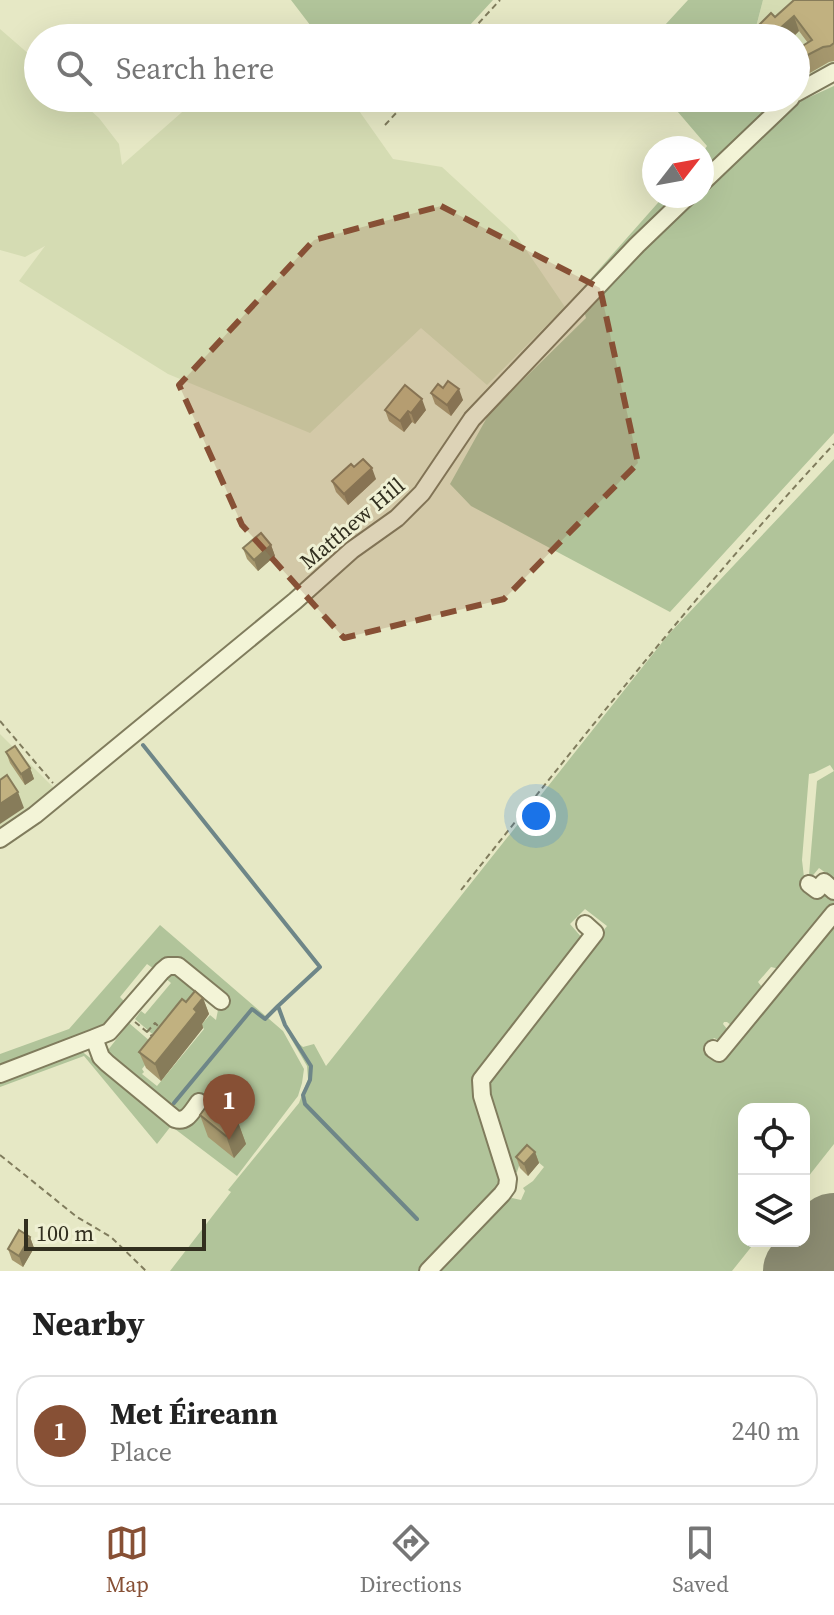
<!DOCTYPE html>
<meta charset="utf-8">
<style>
:root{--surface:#fff;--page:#f2f2f2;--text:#222;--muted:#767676;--line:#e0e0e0;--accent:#875035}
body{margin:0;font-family:"Source Serif 4",serif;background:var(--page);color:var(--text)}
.controls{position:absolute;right:24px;bottom:24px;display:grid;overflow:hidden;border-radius:16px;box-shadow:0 8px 32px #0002}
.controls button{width:72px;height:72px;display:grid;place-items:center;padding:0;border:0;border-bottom:2px solid var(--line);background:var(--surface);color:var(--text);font:40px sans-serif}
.compass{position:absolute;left:642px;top:136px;width:72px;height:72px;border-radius:50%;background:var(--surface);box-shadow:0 8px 32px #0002;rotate:59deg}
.scale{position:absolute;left:24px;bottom:20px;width:182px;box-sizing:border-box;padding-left:8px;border:4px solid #322f1f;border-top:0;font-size:22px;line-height:28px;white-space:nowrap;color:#322f1f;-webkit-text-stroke:6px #eff0d3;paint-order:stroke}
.you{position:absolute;left:536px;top:816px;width:28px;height:28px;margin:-20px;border:6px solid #fff;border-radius:50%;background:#1a73e8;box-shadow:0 0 0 12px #1a73e833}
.badge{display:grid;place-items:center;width:52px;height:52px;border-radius:50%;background:var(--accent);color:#fff;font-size:26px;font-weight:700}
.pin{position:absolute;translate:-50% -66px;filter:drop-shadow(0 2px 4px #0008)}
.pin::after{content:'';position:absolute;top:42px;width:28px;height:24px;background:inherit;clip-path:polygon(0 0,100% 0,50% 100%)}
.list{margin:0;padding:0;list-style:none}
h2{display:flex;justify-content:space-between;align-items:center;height:104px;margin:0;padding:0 32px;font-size:34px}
h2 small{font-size:26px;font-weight:400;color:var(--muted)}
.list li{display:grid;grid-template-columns:52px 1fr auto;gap:24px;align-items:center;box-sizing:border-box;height:112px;margin:0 16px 16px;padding:0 16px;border:2px solid var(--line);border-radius:24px}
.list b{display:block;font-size:30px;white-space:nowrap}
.list p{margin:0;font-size:26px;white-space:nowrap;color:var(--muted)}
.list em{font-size:26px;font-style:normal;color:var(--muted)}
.icon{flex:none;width:44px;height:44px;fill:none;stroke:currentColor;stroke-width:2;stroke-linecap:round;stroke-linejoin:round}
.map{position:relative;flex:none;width:834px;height:1271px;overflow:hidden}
.search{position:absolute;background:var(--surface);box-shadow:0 8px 32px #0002;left:24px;right:24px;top:24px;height:88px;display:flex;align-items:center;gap:20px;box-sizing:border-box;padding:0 28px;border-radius:44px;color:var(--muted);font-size:30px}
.sheet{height:232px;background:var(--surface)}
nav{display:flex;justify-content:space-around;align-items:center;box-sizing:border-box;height:112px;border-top:2px solid var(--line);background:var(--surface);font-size:22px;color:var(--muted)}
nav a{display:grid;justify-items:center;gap:4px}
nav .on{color:var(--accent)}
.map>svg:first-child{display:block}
.farmland{fill:#d5dcb3}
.green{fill:#b1c49a}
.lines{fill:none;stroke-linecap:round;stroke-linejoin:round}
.stream{stroke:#6e8688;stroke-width:4}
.runway{stroke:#8c8c72;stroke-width:82}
.minor-casing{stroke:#807c5d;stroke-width:20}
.path{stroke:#807c5d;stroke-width:2;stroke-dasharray:6 4;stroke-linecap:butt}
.minor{stroke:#f3f4d7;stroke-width:16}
.wall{fill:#a6986e}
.shaded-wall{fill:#877c5a}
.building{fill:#c1b180;stroke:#877c5a;stroke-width:2}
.marked{fill:#875035;fill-opacity:0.2;stroke:#875035;stroke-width:6;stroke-dasharray:16 10;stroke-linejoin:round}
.labels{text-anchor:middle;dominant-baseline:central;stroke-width:6;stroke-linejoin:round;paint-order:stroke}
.street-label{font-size:22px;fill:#322f1f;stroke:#eff0d3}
</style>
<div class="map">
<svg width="834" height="1271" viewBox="0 0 834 1271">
<rect width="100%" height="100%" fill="#e6e8c5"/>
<path class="farmland" d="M763,0H834V66L796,87V38H759L755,32Z
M0,29L38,62V98H77L99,118L119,144L122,165L198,98H350L393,159L442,167L516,235L565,307L487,385L421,328L310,433L168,374L19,281L45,246L25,257L0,250Z
M0,734L54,788L0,830Z"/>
<path class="green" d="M291,0H493L458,38H320Z
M688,0H763L755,31L759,38H653Z
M834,86V433L670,612L471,506L450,484L490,412L586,318L579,292L664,196H702V153L707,146L666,98H796V95L803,100Z
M834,459V879L819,868L810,879L809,875L817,781L834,771L830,765L814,773L809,774L802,860L805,886L818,897L825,889L834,896V908L784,970L771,967L758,982L766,992L736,1029L727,1022H724L723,1024L732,1035C725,1042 723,1043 714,1038L703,1051L717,1061L834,916V1144L804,1182V1109H744V1241H756L732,1271H431L501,1200L512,1198L521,1200L525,1191L523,1188L533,1181L544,1167L530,1155L519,1166L517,1172L511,1176L486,1098L484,1083L490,1072L517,1038L607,926L585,909L570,924L583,939L578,951L476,1078V1091L503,1178L501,1189L484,1211L425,1271H170L231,1192L228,1190L299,1103L308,1079L307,1066L289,1035L303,1047L314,1044L326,1066L668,635Z
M160,925L283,1031L304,1069L302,1083L298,1096L237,1176L171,1126L157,1144L84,1056L0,1087V1078L80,1050L103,1068L108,1050L129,1023L158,1048L142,1069L144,1072L142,1074L157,1086L204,1029L201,1025L210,1015L216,1020L219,1005L181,961L157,971L147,964L120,997L126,1003L111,1021L0,1066V1054L69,1029Z
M172,970L202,993L201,997L158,1039L135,1019L141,1011L145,1014L171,983L163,976Z"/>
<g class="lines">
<path class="stream" d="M143,745L320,967L278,1006
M174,1103L252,1009L265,1019L278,1006L285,1025L311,1066L310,1080L303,1095L305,1104L417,1219"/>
<path class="runway" d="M804,1271L834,1234"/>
<g class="minor-casing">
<path id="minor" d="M796,93L834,72
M702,183L791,98
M0,839L35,815L295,601L352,550L397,518L422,493L472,419L637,245L688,196
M809,884L817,890L824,882L834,891
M713,1049L719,1053L834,913
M0,1074L94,1038
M199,1102C192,1111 187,1123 175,1119L107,1063L101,1057L94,1038L109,1032L162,971L168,966H178L221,1001
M428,1271L502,1194L507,1187L508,1179L482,1096L481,1080L595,933L585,924"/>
</g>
<path class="path" d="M465,38L500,0
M385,125L410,98
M0,721L53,783
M461,890C582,738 701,587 834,444
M135,1022L152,1036
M147,1032L155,1023L159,1027
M0,1155L77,1217L111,1237L146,1271"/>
<use href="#minor" class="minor"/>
</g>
<path class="wall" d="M834,0V61L829,62L796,81V50L808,43L799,31L792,38H763L759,25L775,17Z
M443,388L463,400L451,416L435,404L431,393Z
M385,410H426L415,424L412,422L404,432L389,421Z
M354,467L376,479L348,505L336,492L332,481Z
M271,545L275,556L258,571L247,559L243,548Z
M6,752L30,768L34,779L25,785L10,763Z
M203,998L209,1014L202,1024L203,1028L161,1081L146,1068L139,1052L186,1002Z
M200,1115L238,1122L246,1144L234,1158L208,1137Z
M535,1152L539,1163L528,1176L520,1168L516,1157Z
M30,1237L34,1248L23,1267L12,1260L8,1249Z"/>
<path class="shaded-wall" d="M794,16L799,31L792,38H771Z
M797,60L803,76L796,81V61Z
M459,389L463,400L451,416L447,405Z
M422,399L426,410L415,424L411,413Z
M408,411L412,422L404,432L400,421Z
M372,468L376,479L348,505L344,494Z
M271,545L275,556L258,571L254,560Z
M30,768L34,779L25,785L21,774Z
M18,792L24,808L0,824V804Z
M203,998L209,1014L202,1024L203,1028L161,1081L155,1064Z
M238,1122L246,1144L234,1158L226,1136Z
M535,1152L539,1163L528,1176L524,1164Z
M30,1237L34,1248L23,1267L19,1256Z"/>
<path class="building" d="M794,0H834V43L830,46L823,47L796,61V50L812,40L794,16L770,37L759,25L771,13L775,17Z
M448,381L459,389L447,405L431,393L438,384L443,388Z
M405,385L422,399L411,413L408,411L400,421L385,410Z
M363,459L372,468L344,494L332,481L351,464L354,467Z
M261,533L271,545L254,560L243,548Z
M15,746L30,768L21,774L6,752Z
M7,775L18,792L0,804V780Z
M195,991L203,998L194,1009L197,1012L155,1064L139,1052L182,999L186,1002Z
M211,1100L238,1122L226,1136L200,1115Z
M527,1145L535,1152L524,1164L516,1157Z
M19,1230L30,1237L19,1256L8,1249Z"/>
<path class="marked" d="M441,206L600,288L638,463L504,599L344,638L242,525L179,385L314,240Z"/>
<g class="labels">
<g class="street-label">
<text transform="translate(352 523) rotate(-40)">Matthew Hill</text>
</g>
</g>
</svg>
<div class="controls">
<button><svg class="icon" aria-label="locate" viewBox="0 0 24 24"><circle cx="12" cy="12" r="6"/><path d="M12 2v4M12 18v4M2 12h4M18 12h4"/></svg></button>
<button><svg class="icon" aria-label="layers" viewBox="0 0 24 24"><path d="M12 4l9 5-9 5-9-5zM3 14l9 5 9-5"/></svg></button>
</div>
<svg class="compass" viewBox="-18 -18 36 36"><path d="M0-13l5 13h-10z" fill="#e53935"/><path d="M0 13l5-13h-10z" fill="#767676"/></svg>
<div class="scale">100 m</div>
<div class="you"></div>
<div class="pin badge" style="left:229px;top:1140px">1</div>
<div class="search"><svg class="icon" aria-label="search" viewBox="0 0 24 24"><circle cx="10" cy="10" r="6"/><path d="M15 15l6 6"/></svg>Search here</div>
</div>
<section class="sheet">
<h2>Nearby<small></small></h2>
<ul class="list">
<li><span class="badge">1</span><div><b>Met Éireann</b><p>Place</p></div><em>240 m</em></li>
</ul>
</section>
<nav>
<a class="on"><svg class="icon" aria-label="map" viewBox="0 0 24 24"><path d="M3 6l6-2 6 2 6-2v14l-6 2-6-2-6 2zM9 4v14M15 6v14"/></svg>Map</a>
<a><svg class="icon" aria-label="directions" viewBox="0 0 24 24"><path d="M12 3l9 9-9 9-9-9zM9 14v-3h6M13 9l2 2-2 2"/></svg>Directions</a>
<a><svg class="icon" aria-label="saved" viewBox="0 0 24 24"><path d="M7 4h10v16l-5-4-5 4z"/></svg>Saved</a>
</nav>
